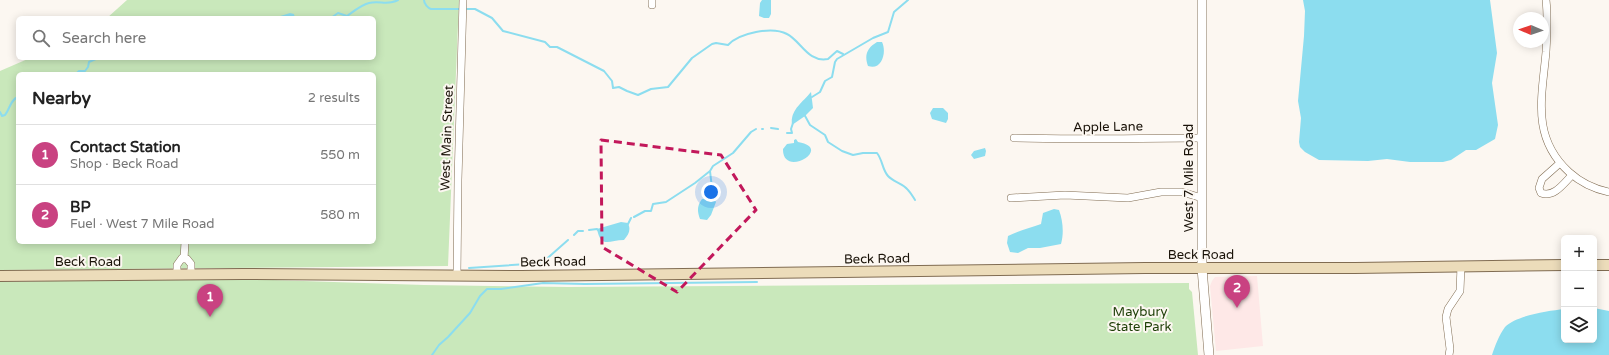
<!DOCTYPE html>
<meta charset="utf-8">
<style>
:root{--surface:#fff;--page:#f6f6f6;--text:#222;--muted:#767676;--line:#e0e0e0;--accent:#c94281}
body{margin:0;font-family:"Varela Round",sans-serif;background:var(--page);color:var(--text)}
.controls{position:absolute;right:12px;bottom:12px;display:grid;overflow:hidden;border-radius:6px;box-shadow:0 2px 10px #0003}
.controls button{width:36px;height:36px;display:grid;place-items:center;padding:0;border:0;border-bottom:1px solid var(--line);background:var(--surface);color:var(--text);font:20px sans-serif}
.compass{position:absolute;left:1513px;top:12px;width:36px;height:36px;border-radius:50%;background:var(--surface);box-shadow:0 2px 10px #0003;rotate:272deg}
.you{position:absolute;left:711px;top:192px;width:14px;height:14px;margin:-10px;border:3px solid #fff;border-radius:50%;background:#1a73e8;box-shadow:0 0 0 6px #1a73e833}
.badge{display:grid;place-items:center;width:26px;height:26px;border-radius:50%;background:var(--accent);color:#fff;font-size:13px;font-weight:700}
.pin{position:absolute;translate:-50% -33px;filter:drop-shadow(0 1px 2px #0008)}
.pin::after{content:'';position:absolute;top:21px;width:14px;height:12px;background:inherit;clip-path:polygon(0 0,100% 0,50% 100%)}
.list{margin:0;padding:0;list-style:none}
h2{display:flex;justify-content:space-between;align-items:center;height:52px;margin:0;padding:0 16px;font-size:17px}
h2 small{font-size:13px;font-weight:400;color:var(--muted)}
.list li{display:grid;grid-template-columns:26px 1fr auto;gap:12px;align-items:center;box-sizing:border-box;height:60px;padding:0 16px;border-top:1px solid var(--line)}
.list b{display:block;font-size:15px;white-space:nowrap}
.list p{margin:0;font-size:13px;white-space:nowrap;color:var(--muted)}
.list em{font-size:13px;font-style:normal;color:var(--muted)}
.icon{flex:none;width:22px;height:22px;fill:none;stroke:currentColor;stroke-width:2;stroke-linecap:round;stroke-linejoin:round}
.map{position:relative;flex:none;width:1609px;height:355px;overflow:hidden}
.search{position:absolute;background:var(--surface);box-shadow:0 2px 10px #0003;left:16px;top:16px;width:360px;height:44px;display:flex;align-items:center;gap:10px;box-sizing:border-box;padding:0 14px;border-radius:6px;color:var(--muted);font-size:15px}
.panel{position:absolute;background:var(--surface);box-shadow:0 2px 10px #0003;left:16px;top:72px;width:360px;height:172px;border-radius:6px}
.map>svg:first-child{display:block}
.commercial{fill:#fee8e7}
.green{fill:#c9e8bb;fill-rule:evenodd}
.water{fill:#8cddef}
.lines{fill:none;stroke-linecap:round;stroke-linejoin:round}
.stream{stroke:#8cddef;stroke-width:2}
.minor-casing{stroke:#806c52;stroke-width:8}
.tertiary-casing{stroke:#806c52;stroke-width:10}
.secondary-casing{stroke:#806c52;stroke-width:12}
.minor{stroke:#fff;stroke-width:7}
.tertiary{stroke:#fff;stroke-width:9}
.secondary{stroke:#ecdcba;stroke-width:10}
.marked{fill:none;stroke:#c2185b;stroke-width:3;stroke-dasharray:8 5;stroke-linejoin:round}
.labels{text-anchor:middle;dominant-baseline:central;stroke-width:4;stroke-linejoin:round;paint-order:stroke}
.street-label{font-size:13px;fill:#191208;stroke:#fcf7f1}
.park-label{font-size:13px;fill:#1d3e06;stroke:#fcf7f1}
</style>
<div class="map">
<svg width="1609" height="355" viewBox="0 0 1609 355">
<rect width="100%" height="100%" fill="#fcf7f1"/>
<path class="commercial" d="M1257,276L1263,346L1216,351L1210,286L1212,281L1215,277Z"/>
<path class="green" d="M127,0H459L448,266L0,270V71L30,58H374V18H107ZM18,74H374V242H18Z
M101,280H273L424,285L568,287L1189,283V289L1192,292L1198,355H0V282Z"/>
<path class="water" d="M762,0H771V14L769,18H764L759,16L760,3Z
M1303,0H1490L1497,53L1492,83L1498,125L1495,139L1476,150H1466L1451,160L1443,162H1410L1387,159L1368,161L1319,160L1305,152L1300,147L1299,142L1301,118L1298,101L1304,36L1305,11Z
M290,13L294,14L295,18H274Z
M877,42H882C887,52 882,71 868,66C864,55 867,48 877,42Z
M811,92L813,108L805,116L792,125C790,110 802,103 811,92Z
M933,108H943L948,113V119L946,123L932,119L930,113Z
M796,139L798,142C835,148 782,179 783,149L787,144L794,143V140Z
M985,148L986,151L985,156L974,159L971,155L974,151Z
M713,197L716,202L711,215L707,220L700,219C697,211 697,206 702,199Z
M1054,209L1059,210C1063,221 1064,233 1061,244L1040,248H1028L1018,253L1010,252L1007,243L1008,236C1019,231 1029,228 1041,224L1043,213Z
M621,222L628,223C631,230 629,234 624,240C609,240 601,249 597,229Z
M1594,308L1609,311V355H1492C1495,346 1499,335 1505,327C1517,315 1548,311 1564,309V340H1594Z"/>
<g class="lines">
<path class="stream" d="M424,0C424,4 428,8 431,9H475L492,18L503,31L545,42L550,47H557L604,71L612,81L613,88L619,87L627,91L638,95L651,89L668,87L692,58L712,44L716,43L728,45C739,33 772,26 787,34C801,41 808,63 828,59L837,51L843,54
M331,18L338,13L347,16C354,11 361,5 369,3C380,0 387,6 398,0
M237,58H241
M253,58H261
M76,74L79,71H85L88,67L89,62L98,58
M812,97L820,92L825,81L832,77L835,62L837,59L873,38L888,32L894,12L908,0
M0,112L2,116L5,115C10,109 10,100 18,97
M804,114L810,125L825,135L828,142L842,151L853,155L863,153H877C883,161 882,169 888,176C893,182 903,183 908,190C911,193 913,197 915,200
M771,128L778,129
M762,129H763
M787,133H792L791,129L793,123
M710,171L713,197
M634,217L645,211H651L653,204L666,202L695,183L710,171L713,166L733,153L751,132L756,129
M628,224L631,218
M589,230L597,229L599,231
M574,235L578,231H583
M469,268L542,263L568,240
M432,355L439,345L448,337L470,313L480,296L487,289H501L543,283L585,284L757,282"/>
<g class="minor-casing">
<path id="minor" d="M1546,0C1548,17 1547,35 1546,52C1542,97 1531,137 1569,172C1580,182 1594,189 1609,192
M652,5V0
M1014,138C1077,140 1140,138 1202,138
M1560,163L1542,179L1539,188L1541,193C1554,198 1564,183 1572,175
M1011,198L1065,195L1128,198L1161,192H1182L1202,198
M184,259L185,242
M177,274V265L182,258L187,259L191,264V274
M457,276L458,180L463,0
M1449,355L1450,349L1446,317L1448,309L1460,291L1461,266"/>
</g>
<g class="tertiary-casing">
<path id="tertiary" d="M1202,0V268L1209,355"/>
</g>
<g class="secondary-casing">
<path id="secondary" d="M1594,265H1609
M0,276L242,274L521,276L1145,268H1355L1564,265"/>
</g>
<use href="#minor" class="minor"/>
<use href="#tertiary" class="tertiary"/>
<use href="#secondary" class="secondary"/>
</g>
<path class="marked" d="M601,140L721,155L756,210L677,292L602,247Z"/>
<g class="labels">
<g class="street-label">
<text transform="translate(1108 127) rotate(-1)">Apple Lane</text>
<text transform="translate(447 138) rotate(-88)">West Main Street</text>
<text transform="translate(1189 178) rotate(-90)">West 7 Mile Road</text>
<text x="1201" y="255">Beck Road</text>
<text transform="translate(877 259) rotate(-1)">Beck Road</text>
<text x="88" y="262">Beck Road</text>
<text transform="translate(553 262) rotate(-1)">Beck Road</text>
</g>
<g class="park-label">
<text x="1140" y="312">Maybury<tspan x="1140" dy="15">State Park</tspan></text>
</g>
</g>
</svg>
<div class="controls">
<button>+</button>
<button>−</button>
<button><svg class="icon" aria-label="layers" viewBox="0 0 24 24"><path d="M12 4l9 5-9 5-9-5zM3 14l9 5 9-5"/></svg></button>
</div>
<svg class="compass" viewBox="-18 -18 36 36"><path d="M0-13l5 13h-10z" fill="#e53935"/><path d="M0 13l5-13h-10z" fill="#767676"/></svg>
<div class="you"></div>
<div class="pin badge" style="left:210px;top:317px">1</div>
<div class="pin badge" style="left:1237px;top:308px">2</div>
<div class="search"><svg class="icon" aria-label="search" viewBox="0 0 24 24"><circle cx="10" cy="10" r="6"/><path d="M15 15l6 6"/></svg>Search here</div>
<section class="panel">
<h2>Nearby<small>2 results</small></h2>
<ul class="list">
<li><span class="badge">1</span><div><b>Contact Station</b><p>Shop · Beck Road</p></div><em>550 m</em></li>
<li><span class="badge">2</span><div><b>BP</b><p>Fuel · West 7 Mile Road</p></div><em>580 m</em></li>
</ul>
</section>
</div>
